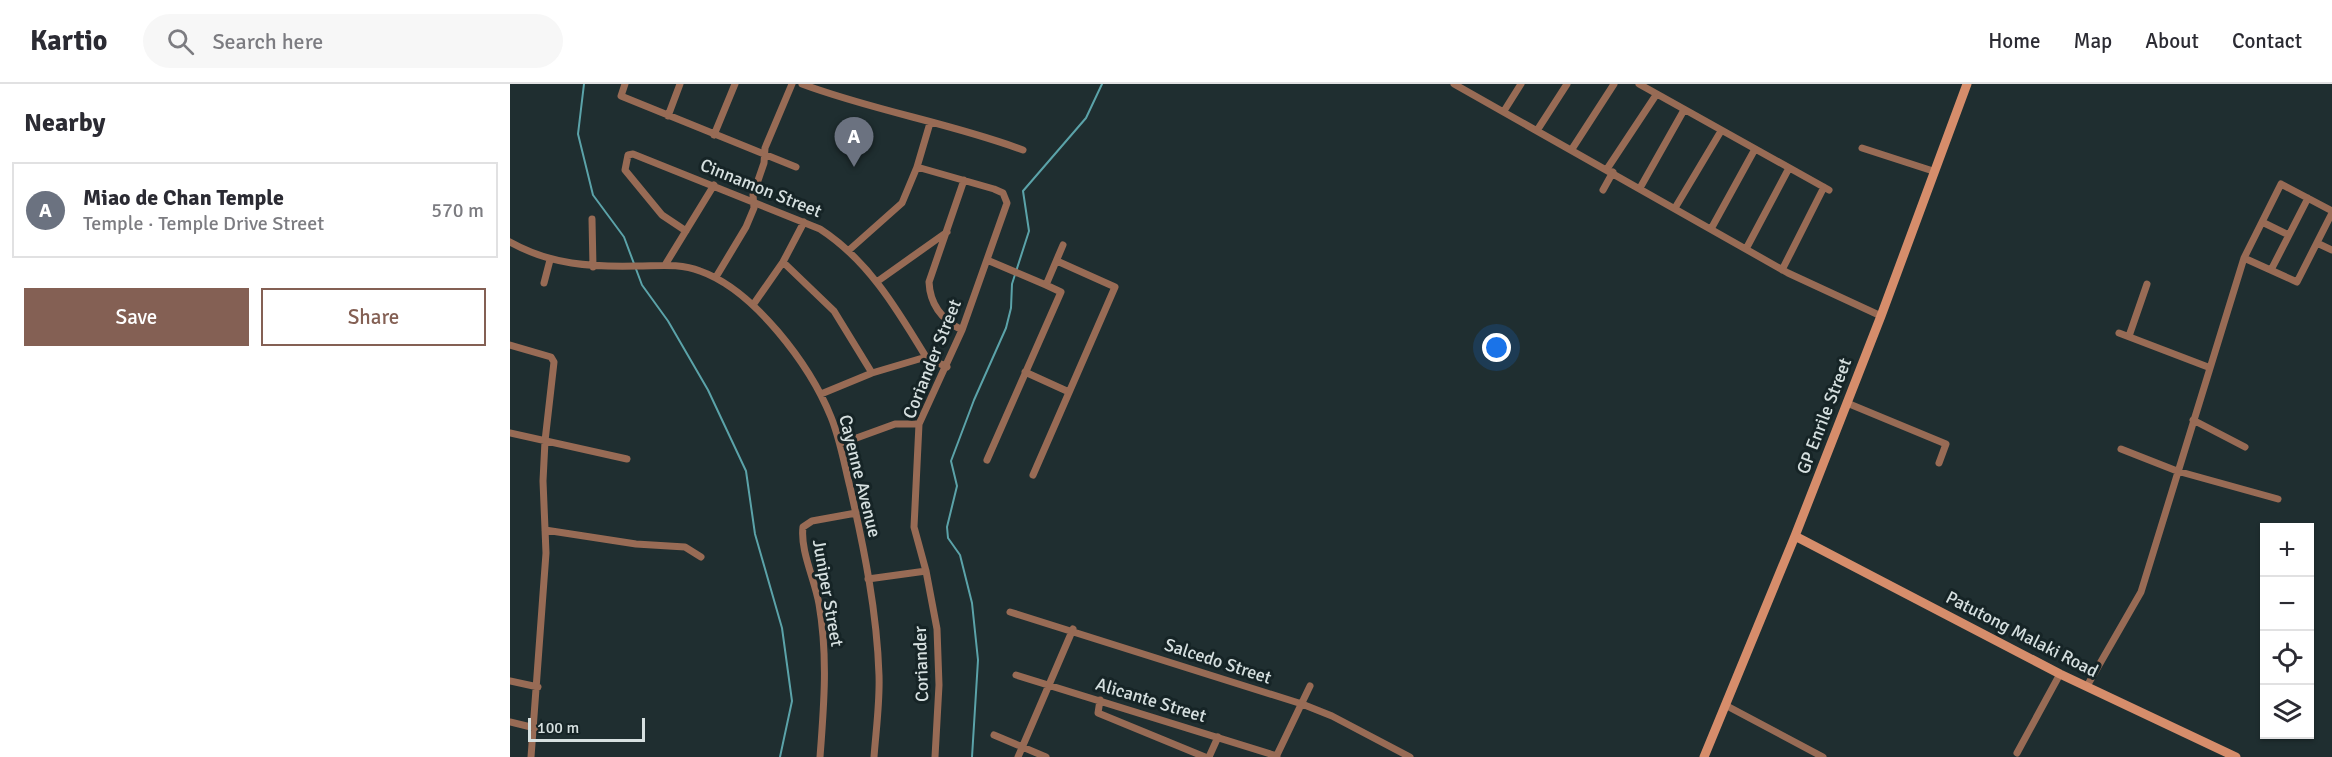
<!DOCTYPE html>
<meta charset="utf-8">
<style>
:root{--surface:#fff;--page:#f7f7f7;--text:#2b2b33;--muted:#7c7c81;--line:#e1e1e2;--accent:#846054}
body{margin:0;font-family:Signika,sans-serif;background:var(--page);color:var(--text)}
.controls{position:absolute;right:18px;bottom:18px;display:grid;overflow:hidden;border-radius:0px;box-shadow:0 2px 4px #0004}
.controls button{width:54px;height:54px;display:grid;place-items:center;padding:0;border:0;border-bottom:2px solid var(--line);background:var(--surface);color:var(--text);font:30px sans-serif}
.scale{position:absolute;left:18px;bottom:15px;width:117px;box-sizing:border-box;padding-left:6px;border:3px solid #d6e0e0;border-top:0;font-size:16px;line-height:21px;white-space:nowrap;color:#d6e0e0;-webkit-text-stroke:4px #162426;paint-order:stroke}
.you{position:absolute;left:987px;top:264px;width:21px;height:21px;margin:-15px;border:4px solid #fff;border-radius:50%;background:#1a73e8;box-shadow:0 0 0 9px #1a73e833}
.badge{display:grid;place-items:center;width:39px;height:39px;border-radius:50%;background:var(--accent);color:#fff;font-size:20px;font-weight:700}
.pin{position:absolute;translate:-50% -50px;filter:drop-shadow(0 2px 3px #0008)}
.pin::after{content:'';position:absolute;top:32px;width:21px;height:18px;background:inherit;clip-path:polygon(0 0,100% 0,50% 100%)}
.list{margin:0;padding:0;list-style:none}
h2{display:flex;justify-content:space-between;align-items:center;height:78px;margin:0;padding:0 24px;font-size:26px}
h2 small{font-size:20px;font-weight:400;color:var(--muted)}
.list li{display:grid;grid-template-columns:39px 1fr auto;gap:18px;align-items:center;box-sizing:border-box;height:96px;margin:0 12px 12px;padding:0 12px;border:2px solid var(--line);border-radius:0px}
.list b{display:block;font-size:22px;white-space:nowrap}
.list p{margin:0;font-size:20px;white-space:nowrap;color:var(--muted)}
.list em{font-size:20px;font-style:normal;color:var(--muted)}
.actions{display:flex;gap:12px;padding:18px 24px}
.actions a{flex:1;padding:14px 0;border:2px solid var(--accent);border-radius:0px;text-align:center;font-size:21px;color:var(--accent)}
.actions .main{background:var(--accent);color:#fff}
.icon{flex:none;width:33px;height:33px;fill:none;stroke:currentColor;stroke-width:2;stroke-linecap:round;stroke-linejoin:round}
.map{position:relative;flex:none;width:1822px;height:673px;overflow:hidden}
header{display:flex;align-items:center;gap:36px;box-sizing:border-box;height:84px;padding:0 30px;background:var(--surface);border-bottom:2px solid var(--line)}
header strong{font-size:28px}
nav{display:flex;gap:33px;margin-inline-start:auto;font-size:21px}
.search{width:420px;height:54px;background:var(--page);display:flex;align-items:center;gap:15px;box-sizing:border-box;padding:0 21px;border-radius:33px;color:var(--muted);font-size:22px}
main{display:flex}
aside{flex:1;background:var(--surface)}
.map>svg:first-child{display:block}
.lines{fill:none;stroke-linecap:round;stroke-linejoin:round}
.stream{stroke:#5ba3a9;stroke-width:2}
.street{stroke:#986b55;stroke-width:7}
.secondary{stroke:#d68d6b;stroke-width:9}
.labels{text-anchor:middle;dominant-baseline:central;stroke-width:6;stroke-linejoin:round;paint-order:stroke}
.street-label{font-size:18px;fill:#d6e0e0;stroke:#162426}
</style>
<header>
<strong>Kartio</strong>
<div class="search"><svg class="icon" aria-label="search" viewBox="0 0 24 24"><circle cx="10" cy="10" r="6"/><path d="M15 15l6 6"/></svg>Search here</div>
<nav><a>Home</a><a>Map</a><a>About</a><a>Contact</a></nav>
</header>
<main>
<aside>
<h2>Nearby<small></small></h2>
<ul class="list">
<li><span class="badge" style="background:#6b7280">A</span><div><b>Miao de Chan Temple</b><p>Temple · Temple Drive Street</p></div><em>570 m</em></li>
</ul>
<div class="actions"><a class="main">Save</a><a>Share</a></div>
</aside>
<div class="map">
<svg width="1822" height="673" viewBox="0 0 1822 673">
<rect width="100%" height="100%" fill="#1f2e30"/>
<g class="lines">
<path class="stream" d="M74,0L68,50L83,111L114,153L132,201L158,237L198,306L236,387L245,450L272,544L282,617L270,673
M462,673L468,576L462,519L450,471L438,454L437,443L447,402L441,377L464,316L496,244L501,224L502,200L519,147L513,107L576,34L592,0"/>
<path class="street" d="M115,0L111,12L286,83
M292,0C364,27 441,39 513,66
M944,0L1278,189L1371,232
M1129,0L1319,106
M994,27L1011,0
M158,32L170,0
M1028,45L1057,0
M204,51L225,0
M1352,64L1423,87
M1062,65L1104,0
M407,83L484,105L493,109L497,119L452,246L409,340L404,443L416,487L427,545L429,601L425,673
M1097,85L1146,11
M1130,104L1174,26
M1093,106L1103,88
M1165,124L1211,47
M82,135L83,183
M1752,138L1779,151
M1201,145L1245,65
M176,147L152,131L115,86L118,71L123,70L310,145C358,176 387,225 416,273
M0,158C41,181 81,183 127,182C148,182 170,179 190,187C244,206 300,281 321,333C330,355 334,379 340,403C354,464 367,528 369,591C370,618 366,646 364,673
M1807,159L1822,166
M1236,165L1279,84
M338,167L392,119L407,83L420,39
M1734,174L1771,100L1822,127
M477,176L536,201L553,161
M273,178L324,227L362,289
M155,181L204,101
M1272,186L1314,103
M1761,186L1798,114
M206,193L236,143L244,124L243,111L254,79L255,64L282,0
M368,197L437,148
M34,199L40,176
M243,221L273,178L294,138
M452,246C432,236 420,221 419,198L454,96
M1609,249L1698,283
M1619,252L1637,200
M0,261L41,273L44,278L35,357L33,397L36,469L21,673
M515,288L559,308
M311,310L362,289L416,273L437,283
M1337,319L1436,360L1429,379
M1683,336L1735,363
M0,349L117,375
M330,360L385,340H409
M1611,365L1667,387L1768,415
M477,376L551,208L536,201
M523,391L605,203L547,177
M35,446L126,460L175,463L191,473
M358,495L416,487
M500,528L792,620L822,632L900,673
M506,591L767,672
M0,597L28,603
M1577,602L1631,508L1734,174L1787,198L1822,129
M590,616L588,629L695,673
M1217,622L1313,673
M0,638L25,644
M484,651L536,673
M1507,669L1550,590
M310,673C314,621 318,572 309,520C305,496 290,467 293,443L302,437L346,429
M508,673L563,545
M699,673L708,653
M766,673L800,602"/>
<path class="secondary" d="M1285,452L1550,590L1726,673
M1194,673L1285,452L1371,232L1457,0"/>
</g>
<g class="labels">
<g class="street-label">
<text transform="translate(251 104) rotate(22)">Cinnamon Street</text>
<text transform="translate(422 275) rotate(-68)">Coriander Street</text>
<text transform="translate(1314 332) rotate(-69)">GP Enrile Street</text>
<text transform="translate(350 392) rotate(76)">Cayenne Avenue</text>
<text transform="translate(318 509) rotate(80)">Juniper Street</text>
<text transform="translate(1512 550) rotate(27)">Patutong Malaki Road</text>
<text transform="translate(708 577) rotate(18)">Salcedo Street</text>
<text transform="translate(411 580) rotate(-92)">Coriander</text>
<text transform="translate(641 616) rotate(17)">Alicante Street</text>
</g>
</g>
</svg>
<div class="controls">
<button>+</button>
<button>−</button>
<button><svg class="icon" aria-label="locate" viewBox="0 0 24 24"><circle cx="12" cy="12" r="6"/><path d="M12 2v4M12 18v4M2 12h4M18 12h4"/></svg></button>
<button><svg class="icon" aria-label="layers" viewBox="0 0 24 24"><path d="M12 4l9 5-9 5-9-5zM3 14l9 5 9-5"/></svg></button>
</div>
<div class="scale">100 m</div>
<div class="you"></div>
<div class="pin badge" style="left:344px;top:83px;background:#6b7280">A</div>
</div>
</main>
